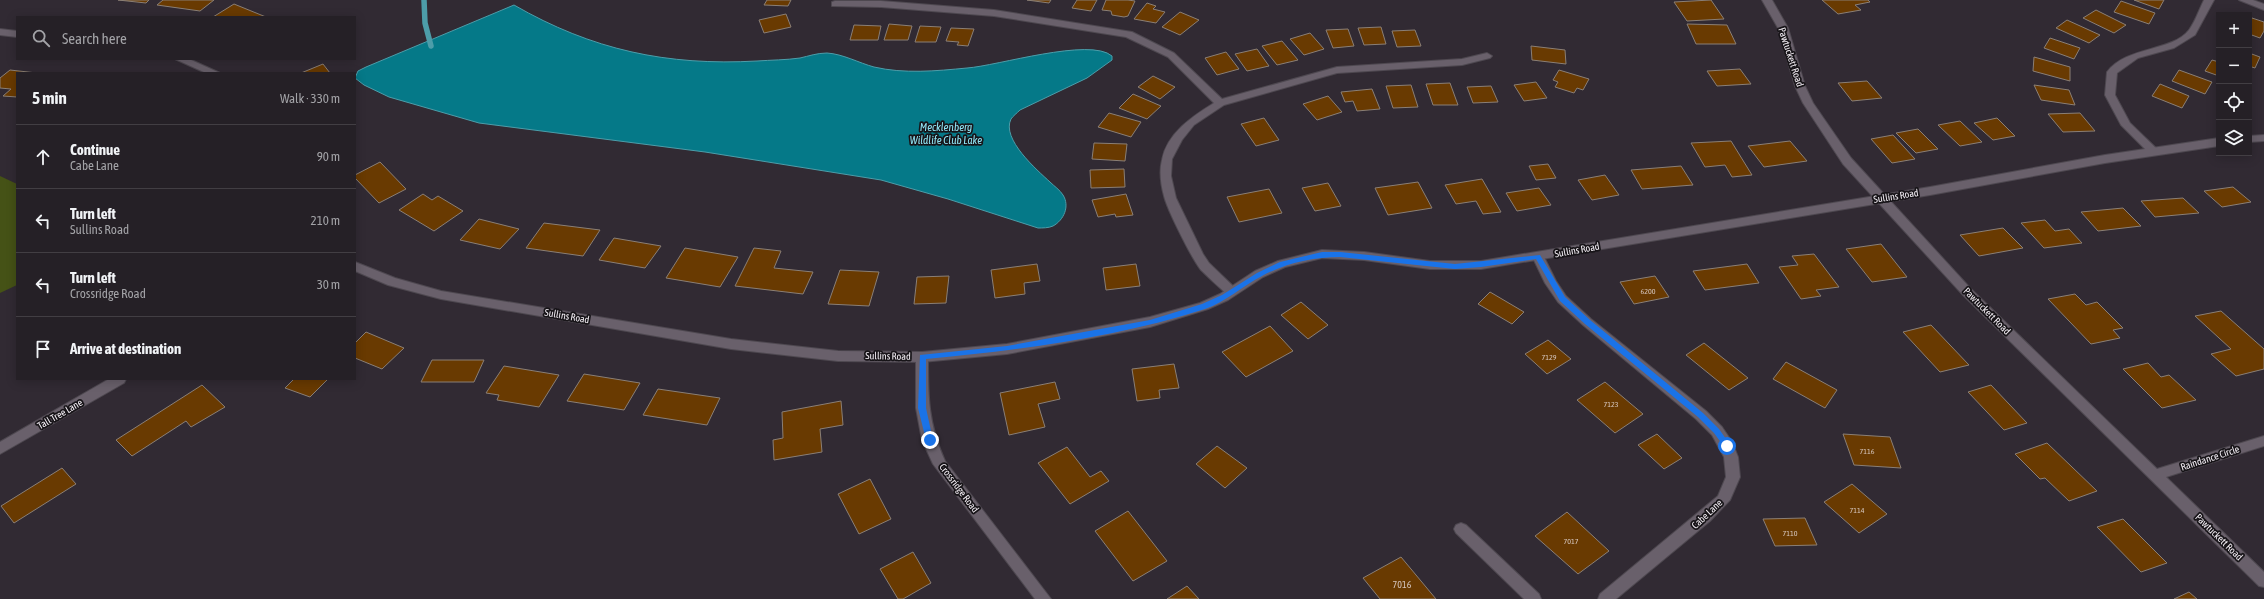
<!DOCTYPE html>
<meta charset="utf-8">
<style>
:root{--surface:#252026;--page:#2d282e;--text:#f1f3f6;--muted:#a3a3a7;--line:#423e43}
body{margin:0;font-family:"Asap Condensed",sans-serif;background:var(--page);color:var(--text)}
.controls{position:absolute;right:12px;top:12px;display:grid;overflow:hidden;border-radius:0px;box-shadow:0 2px 10px #0003}
.controls button{width:36px;height:36px;display:grid;place-items:center;padding:0;border:0;border-bottom:1px solid var(--line);background:var(--surface);color:var(--text);font:20px sans-serif}
.stop{position:absolute;width:12px;height:12px;margin:-9px;border:3px solid #1a73e8;border-radius:50%;background:#fff}
.stop.end{background:#1a73e8;border-color:#fff;box-shadow:0 1px 4px #0008}
.list{margin:0;padding:0;list-style:none}
h2{display:flex;justify-content:space-between;align-items:center;height:52px;margin:0;padding:0 16px;font-size:17px}
h2 small{font-size:13px;font-weight:400;color:var(--muted)}
.list li{display:grid;grid-template-columns:26px 1fr auto;gap:12px;align-items:center;box-sizing:border-box;height:64px;padding:0 16px;border-top:1px solid var(--line)}
.list b{display:block;font-size:15px;white-space:nowrap}
.list p{margin:0;font-size:13px;white-space:nowrap;color:var(--muted)}
.list em{font-size:13px;font-style:normal;color:var(--muted)}
.icon{flex:none;width:22px;height:22px;fill:none;stroke:currentColor;stroke-width:2;stroke-linecap:round;stroke-linejoin:round}
.map{position:relative;flex:none;width:2264px;height:599px;overflow:hidden}
.search{position:absolute;background:var(--surface);box-shadow:0 2px 10px #0003;left:16px;top:16px;width:340px;height:44px;display:flex;align-items:center;gap:10px;box-sizing:border-box;padding:0 14px;border-radius:0px;color:var(--muted);font-size:15px}
.panel{position:absolute;background:var(--surface);box-shadow:0 2px 10px #0003;left:16px;top:72px;width:340px;height:308px;border-radius:0px}
.map>svg:first-child{display:block}
.green{fill:#455216}
.water{fill:#057988;stroke:#4d9da9}
.lines{fill:none;stroke-linecap:round;stroke-linejoin:round}
.stream{stroke:#4d9da9;stroke-width:5.5}
.building{fill:#693a01;stroke:#8a7f76}
.minor-casing{stroke:#4e4850;stroke-width:2}
.tertiary-casing{stroke:#4e4850;stroke-width:2}
.minor{fill:#69606b;fill-rule:evenodd}
.tertiary{fill:#69606b;fill-rule:evenodd}
.route{fill:#1a73e8}
.labels{text-anchor:middle;dominant-baseline:central;stroke-width:3.5;stroke-linejoin:round;paint-order:stroke}
.number-label{font-size:8px;fill:#d3c3ba}
.street-label{font-size:10px;fill:#f6f1f7;stroke:#171418}
.near-number-label{font-size:10px;fill:#d3c3ba}
.water-label{font-size:11px;font-style:italic;fill:#92e8f8;stroke:#171418}
</style>
<div class="map">
<svg width="2264" height="599" viewBox="0 0 2264 599">
<rect width="100%" height="100%" fill="#312a33"/>
<path class="green" d="M0,176L17,184V285L0,293Z"/>
<path class="water" d="M514,5C592,50 667,66 757,61C771,60 786,60 800,58C809,56 817,53 827,53C843,54 859,63 874,67C904,74 936,71 967,68C997,66 1090,37 1112,56V60L1087,78L1020,110C1017,113 1013,116 1011,119C1001,139 1037,170 1050,182C1054,186 1060,190 1063,195C1070,206 1064,220 1053,226C1049,228 1042,228 1038,228L948,199L881,180L705,152L479,123L389,97L364,85L355,78L358,71L366,67Z"/>
<g class="lines">
<path class="stream" d="M424,0L425,23L431,46"/>
</g>
<path class="building" d="M118,0H149L146,3Z
M163,0H214L200,11L157,5Z
M767,0H791L788,6L764,5Z
M1027,0H1051L1049,3Z
M1077,0H1097L1091,11L1072,8Z
M1106,0H1128L1135,1L1128,16L1124,17L1112,15L1111,11L1102,10Z
M1711,0L1724,19L1687,21L1674,2Z
M1822,0H1868L1870,2L1855,5L1861,10L1838,14Z
M2134,0H2164L2159,9Z
M2121,1L2155,13L2149,24L2114,12Z
M1147,3L1156,6L1153,9L1165,12L1156,23L1134,19Z
M234,4L266,17H213Z
M2096,10L2126,25L2114,33L2083,18Z
M1180,12L1199,20L1180,35L1162,27Z
M786,14L791,27L764,33L759,20Z
M2249,17L2264,22V31L2260,38L2249,34Z
M2067,20L2100,35L2089,43L2056,28Z
M889,24L912,26L908,40H884Z
M1687,24L1727,25L1736,44H1696Z
M854,25L881,26L878,40H850Z
M920,26L941,27L936,42H915Z
M1381,27L1386,44L1364,45L1358,28Z
M951,28L974,29L968,46L957,45L959,42L946,41Z
M1348,29L1354,46L1333,48L1326,30Z
M1415,30L1421,46L1397,47L1392,31Z
M1310,33L1324,49L1304,55L1290,39Z
M2050,38L2080,48L2074,59L2044,48Z
M1282,41L1298,60L1277,65L1262,46Z
M1531,46L1565,50L1566,64L1532,60Z
M1257,49L1269,66L1247,71L1235,54Z
M1226,52L1239,69L1217,75L1205,58Z
M2249,53L2260,57L2255,68L2249,66Z
M2034,57L2070,67V81L2033,71Z
M2212,60L2219,62V76L2205,71Z
M323,64L330,73H301Z
M1740,69L1751,84L1717,86L1707,71Z
M10,70L37,73H17V97L3,96L11,89L0,88V78Z
M1559,70L1589,79L1583,90L1577,88L1574,93L1555,87L1558,82L1553,80Z
M2179,70L2212,82L2205,94L2172,81Z
M1153,76L1175,87L1160,99L1138,87Z
M1867,81L1882,98L1852,101L1838,83Z
M1536,82L1547,98L1524,101L1514,85Z
M1450,83L1458,105H1433L1426,84Z
M2160,84L2189,96L2182,108L2152,96Z
M1411,85L1418,107L1393,108L1386,86Z
M2034,85L2069,90L2075,105L2041,100Z
M1491,86L1498,102L1473,103L1467,87Z
M1372,89L1380,109L1357,111L1353,101L1345,102L1341,92Z
M1133,94L1161,106L1147,119L1119,108Z
M1328,96L1342,112L1317,120L1303,104Z
M1109,113L1141,122L1131,137L1098,127Z
M2080,113L2095,131L2063,132L2048,114Z
M1264,118L1279,140L1256,146L1241,124Z
M1997,118L2015,136L1993,140L1974,123Z
M1960,121L1982,142L1960,146L1938,125Z
M1918,129L1938,149L1916,153L1896,133Z
M1893,135L1915,159L1892,163L1871,139Z
M1731,141L1752,175L1732,177L1725,165L1705,167L1691,143Z
M1790,141L1807,161L1764,167L1748,146Z
M1094,143L1127,144L1125,161L1092,159Z
M380,162L406,189L379,203L355,178V175Z
M1548,164L1556,178L1536,180L1529,166Z
M1681,166L1693,185L1642,189L1631,170Z
M1124,169L1125,187L1091,188L1090,170Z
M1605,175L1619,195L1592,200L1578,180Z
M1482,179L1501,212L1483,214L1476,201L1456,204L1445,185Z
M1418,182L1432,208L1388,215L1375,188Z
M1328,183L1341,206L1315,211L1302,188Z
M2233,187L2251,202L2222,207L2204,191Z
M1539,188L1551,205L1517,211L1506,193Z
M1269,189L1282,213L1239,222L1227,197Z
M423,194L432,200L438,196L463,211L434,231L399,210Z
M1126,194L1133,215L1116,217L1115,214L1098,217L1092,200Z
M2183,198L2199,213L2155,217L2141,201Z
M2123,208L2141,226L2098,231L2081,212Z
M479,219L519,229L500,249L460,240Z
M2045,220L2055,231L2069,229L2082,243L2044,248L2021,223Z
M544,223L600,230L583,256L526,248Z
M2003,228L2023,248L1979,256L1960,235Z
M614,238L661,246L645,268L599,260Z
M1881,244L1907,277L1872,282L1846,249Z
M685,248L738,257L720,287L666,278Z
M754,248L781,251L774,268L813,272L803,294L735,286Z
M1814,254L1839,287L1816,290L1821,296L1801,299L1779,267L1798,265L1792,256Z
M1037,264L1040,281L1024,283L1025,294L995,298L991,270Z
M1136,264L1140,286L1106,290L1103,268Z
M1747,264L1759,283L1705,290L1693,271Z
M840,270L879,272L869,306L828,304Z
M949,276L946,303L914,304L917,277Z
M1655,276L1669,297L1634,304L1620,282Z
M1490,292L1524,312L1512,324L1478,304Z
M2075,294L2086,305L2097,302L2123,328L2113,330L2120,338L2091,344L2048,299Z
M1301,302L1328,325L1308,339L1281,315Z
M2221,311L2264,349V369L2236,376L2211,354L2231,349L2195,316Z
M1931,325L1969,365L1940,372L1903,332Z
M1270,326L1293,351L1246,377L1222,352Z
M366,332L404,348L382,369L355,358V343Z
M1548,340L1571,359L1547,374L1525,354Z
M1704,343L1748,378L1729,390L1686,355Z
M432,360H484L474,382H421Z
M1786,362L1837,390L1825,408L1773,379Z
M2148,363L2161,377L2169,375L2196,400L2162,408L2123,369Z
M1174,364L1179,388L1159,390L1160,398L1137,401L1132,369Z
M504,366L559,375L539,407L497,400L499,395L486,393Z
M584,374L640,383L624,410L567,401Z
M294,379H328L310,397L285,388Z
M1055,382L1060,399L1038,404L1045,427L1009,435L1000,393Z
M1605,382L1643,414L1615,433L1577,400Z
M202,385L225,407L191,427L186,421L132,456L116,440Z
M1991,385L2027,423L2004,430L1968,392Z
M658,389L720,398L707,425L643,415Z
M841,401L843,425L820,429L822,452L774,460L773,440L783,438L782,412Z
M1657,434L1682,458L1664,469L1638,445Z
M1843,434L1890,437L1901,468L1854,465Z
M2047,443L2097,491L2069,501L2045,478L2040,479L2015,454Z
M1217,446L1247,468L1225,488L1196,464Z
M1067,447L1090,477L1101,471L1109,481L1070,504L1038,463Z
M62,468L76,484L14,523L1,506Z
M870,479L891,519L859,534L838,494Z
M1852,484L1887,514L1859,533L1824,502Z
M1128,511L1167,561L1133,581L1095,531Z
M1567,512L1609,551L1578,574L1535,536Z
M1805,518L1817,545L1775,546L1763,519Z
M2123,519L2167,563L2141,572L2097,527Z
M913,552L931,583L903,599H898L880,569Z
M1401,557L1436,599H1380L1363,578Z
M1187,586L1199,599H1167Z
M2189,592L2197,599H2174Z"/>
<g class="lines">
<g class="minor-casing">
<path id="minor" d="M1762,0H1772L1788,28L1805,86L1813,103L1851,158L1971,289L2157,469L2264,436V446L2166,477L2264,572V587L2259,586L1963,295L1843,164L1803,103L1795,86L1778,28Z
M2204,0H2214L2195,35L2174,48L2138,58L2117,73L2115,95L2130,123L2159,151L2154,155L2150,154L2121,125L2105,95L2107,72C2126,46 2172,52 2189,30C2195,22 2199,10 2204,0Z
M2239,0H2253L2264,4V10Z
M835,1H881L994,10L1132,32L1174,53L1222,99L1337,67L1462,59L1487,53L1492,56L1490,58L1462,65L1337,73L1224,105L1194,125L1182,140L1172,159L1171,176L1176,198L1203,254L1209,263L1236,289L1238,292L1232,296L1228,295C1219,287 1210,279 1201,270C1192,259 1167,209 1164,196C1161,185 1159,172 1162,160C1167,133 1193,116 1214,103L1168,57L1126,37L994,16L881,7L832,6V2Z
M1538,252L1542,253L1556,281L1566,296L1591,319L1706,411L1722,427L1732,442L1738,457L1740,477L1730,500L1710,521L1616,599H1598L1600,594L1718,496L1726,477L1724,457L1712,435L1696,419L1583,325L1558,302L1545,283L1532,256Z
M922,352L926,354L928,357C928,397 928,423 945,461L1051,599H1035L933,464L922,440L916,408V357L918,354Z
M109,379H126L124,383L0,454V442Z
M1461,523L1466,525L1539,594L1541,599H1524L1456,533L1454,529L1456,525Z"/>
</g>
<g class="tertiary-casing">
<path id="tertiary" d="M0,29L17,31V37L0,35Z
M175,59H189L220,73H206Z
M2264,135V141L2249,142V136Z
M2219,138V146L2105,163L1930,195L1481,269H1430L1364,260L1322,258L1285,267L1263,277L1228,300L1208,309L1150,327L1007,354L922,362L838,361L731,349L441,299L388,285L355,271V262L395,278L441,291L731,339L838,351L922,352L1007,344L1150,317L1200,303L1220,294L1255,271L1278,261L1322,250L1364,252L1430,261H1481L1930,187L2105,155Z"/>
</g>
<use href="#minor" class="minor"/>
<use href="#tertiary" class="tertiary"/>
</g>
<path class="route" d="M1322,252H1340L1455,264L1540,255L1565,297L1590,320L1703,413L1719,429L1731,446L1727,449L1725,448L1714,433L1698,417L1585,324L1560,301L1536,259L1481,267L1455,269L1340,257C1313,257 1286,263 1262,276C1242,286 1226,302 1205,309C1115,338 1019,350 926,359V408L933,440L930,443L926,440L918,408L920,355L1007,346L1150,320L1202,304L1222,295L1257,273L1280,262Z"/>
<g class="labels">
<g class="number-label">
<text x="1648" y="291">6200</text>
<text x="1549" y="357">7129</text>
<text x="1611" y="404">7123</text>
<text x="1867" y="451">7116</text>
<text x="1857" y="510">7114</text>
<text x="1790" y="533">7110</text>
<text x="1571" y="541">7017</text>
</g>
<g class="street-label">
<text transform="translate(1791 57) rotate(72)">Pawtuckett Road</text>
<text transform="translate(1896 196) rotate(-9)">Sullins Road</text>
<text transform="translate(1577 250) rotate(-10)">Sullins Road</text>
<text transform="translate(1987 311) rotate(45)">Pawtuckett Road</text>
<text transform="translate(567 316) rotate(10)">Sullins Road</text>
<text transform="translate(888 356) rotate(1)">Sullins Road</text>
<text transform="translate(60 414) rotate(-30)">Tall Tree Lane</text>
<text transform="translate(2210 458) rotate(-18)">Raindance Circle</text>
<text transform="translate(959 488) rotate(53)">Crossridge Road</text>
<text transform="translate(1707 514) rotate(-43)">Cabe Lane</text>
<text transform="translate(2219 537) rotate(44)">Pawtuckett Road</text>
</g>
<g class="near-number-label">
<text x="1402" y="584">7016</text>
</g>
<g class="water-label">
<text x="946" y="127">Mecklenberg<tspan x="946" dy="13">Wildlife Club Lake</tspan></text>
</g>
</g>
</svg>
<div class="controls">
<button>+</button>
<button>−</button>
<button><svg class="icon" aria-label="locate" viewBox="0 0 24 24"><circle cx="12" cy="12" r="6"/><path d="M12 2v4M12 18v4M2 12h4M18 12h4"/></svg></button>
<button><svg class="icon" aria-label="layers" viewBox="0 0 24 24"><path d="M12 4l9 5-9 5-9-5zM3 14l9 5 9-5"/></svg></button>
</div>
<div class="stop" style="left:1727px;top:446px"></div>
<div class="stop end" style="left:930px;top:440px"></div>
<div class="search"><svg class="icon" aria-label="search" viewBox="0 0 24 24"><circle cx="10" cy="10" r="6"/><path d="M15 15l6 6"/></svg>Search here</div>
<section class="panel">
<h2>5 min<small>Walk · 330 m</small></h2>
<ul class="list">
<li><svg class="icon" aria-label="ahead" viewBox="0 0 24 24"><path d="M12 20V5M6 11l6-6 6 6"/></svg><div><b>Continue</b><p>Cabe Lane</p></div><em>90 m</em></li>
<li><svg class="icon" aria-label="left" viewBox="0 0 24 24"><path d="M17 20v-9H6M10 6l-5 5 5 5"/></svg><div><b>Turn left</b><p>Sullins Road</p></div><em>210 m</em></li>
<li><svg class="icon" aria-label="left" viewBox="0 0 24 24"><path d="M17 20v-9H6M10 6l-5 5 5 5"/></svg><div><b>Turn left</b><p>Crossridge Road</p></div><em>30 m</em></li>
<li><svg class="icon" aria-label="arrive" viewBox="0 0 24 24"><path d="M6 21V4h12l-3 4 3 4H6"/></svg><div><b>Arrive at destination</b></div></li>
</ul>
</section>
</div>
